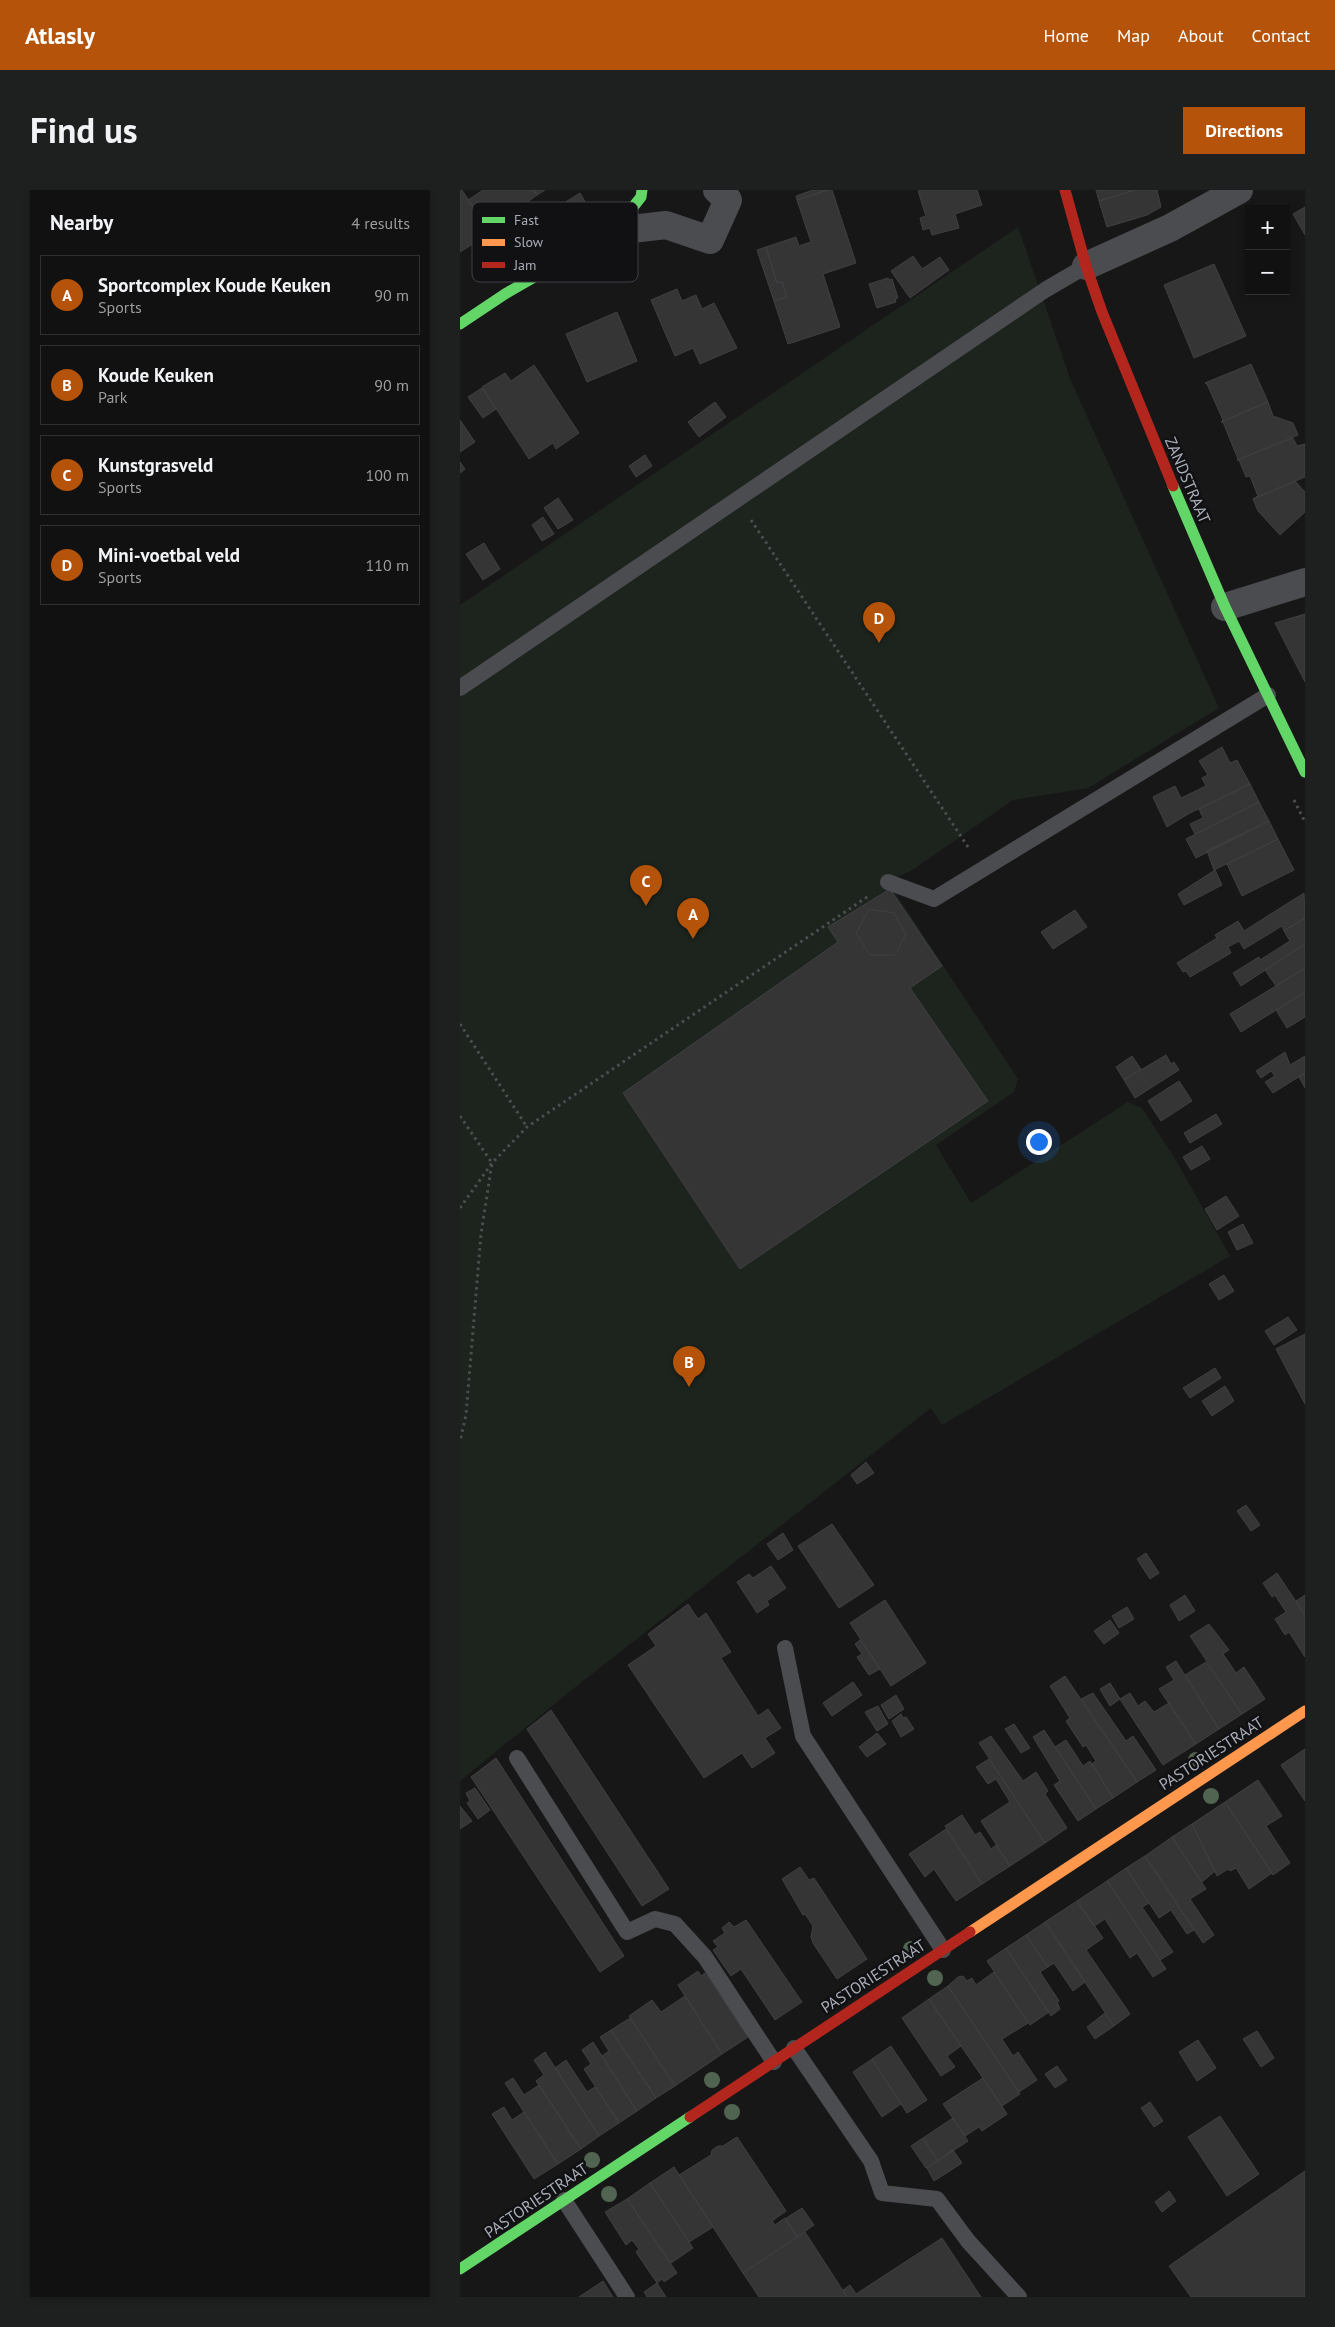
<!DOCTYPE html>
<meta charset="utf-8">
<style>
:root{--surface:#111;--page:#1e1f1f;--text:#f1f3f6;--muted:#9c9d9f;--line:#303131;--accent:#b45309}
body{margin:0;font-family:"PT Sans",sans-serif;background:var(--page);color:var(--text)}
.controls{position:absolute;right:15px;top:15px;display:grid;overflow:hidden;border-radius:0px;box-shadow:0 2px 8px #0003}
.controls button{width:45px;height:45px;display:grid;place-items:center;padding:0;border:0;border-bottom:1px solid var(--line);background:var(--surface);color:var(--text);font:25px sans-serif}
.you{position:absolute;left:578px;top:951px;width:18px;height:18px;margin:-12px;border:4px solid #fff;border-radius:50%;background:#1a73e8;box-shadow:0 0 0 8px #1a73e833}
.badge{display:grid;place-items:center;width:32px;height:32px;border-radius:50%;background:var(--accent);color:#fff;font-size:16px;font-weight:700}
.pin{position:absolute;translate:-50% -41px;filter:drop-shadow(0 1px 2px #0008)}
.pin::after{content:'';position:absolute;top:26px;width:18px;height:15px;background:inherit;clip-path:polygon(0 0,100% 0,50% 100%)}
.list{margin:0;padding:0;list-style:none}
h2{display:flex;justify-content:space-between;align-items:center;height:65px;margin:0;padding:0 20px;font-size:21px}
h2 small{font-size:16px;font-weight:400;color:var(--muted)}
.list li{display:grid;grid-template-columns:32px 1fr auto;gap:15px;align-items:center;box-sizing:border-box;height:80px;margin:0 10px 10px;padding:0 10px;border:1px solid var(--line);border-radius:0px}
.list b{display:block;font-size:19px;white-space:nowrap}
.list p{margin:0;font-size:16px;white-space:nowrap;color:var(--muted)}
.list em{font-size:16px;font-style:normal;color:var(--muted)}
.map{position:relative;flex:none;width:845px;height:2107px;overflow:hidden;border-radius:0px}
header{display:flex;align-items:center;gap:30px;box-sizing:border-box;height:70px;padding:0 25px;background:var(--accent);color:#fff}
header strong{font-size:24px}
nav{display:flex;gap:28px;margin-inline-start:auto;font-size:18px}
.intro{display:flex;align-items:center;justify-content:space-between;box-sizing:border-box;height:120px;padding:0 30px}
h1{margin:0;font-size:35px}
.button{padding:12px 22px;border-radius:0px;background:var(--accent);color:#fff;font-size:18px;font-weight:700}
main{display:flex;gap:30px;padding:0 30px}
aside{flex:1;background:var(--surface);border-radius:0px;box-shadow:0 2px 8px #0003}
.map>svg:first-child{display:block}
.green{fill:#1d241e}
.building{fill:#353536;stroke:#3f4043}
.lines{fill:none;stroke-linecap:round;stroke-linejoin:round}
.path{stroke:#4d4e52;stroke-width:3;stroke-dasharray:2.5 4;stroke-linecap:butt}
.lane{stroke:#4b4c50;stroke-width:16}
.street{stroke:#4b4c50;stroke-width:28}
.fast{stroke:#63d668;stroke-width:11}
.slow{stroke:#ff974d;stroke-width:11}
.jam{stroke:#b3261e;stroke-width:11}
.tree{fill:#506451}
.labels{text-anchor:middle;dominant-baseline:central;stroke-width:5;stroke-linejoin:round;paint-order:stroke}
.street-label{font-size:16px;fill:#a8adb8;stroke:#111113}
.key{fill:#111113;stroke:#3e4045;stroke-width:1}
.key-label{font-size:14px;fill:#a8adb8}
</style>
<header>
<strong>Atlasly</strong>
<nav><a>Home</a><a>Map</a><a>About</a><a>Contact</a></nav>
</header>
<div class="intro"><h1>Find us</h1><a class="button">Directions</a></div>
<main>
<aside>
<h2>Nearby<small>4 results</small></h2>
<ul class="list">
<li><span class="badge">A</span><div><b>Sportcomplex Koude Keuken</b><p>Sports</p></div><em>90 m</em></li>
<li><span class="badge">B</span><div><b>Koude Keuken</b><p>Park</p></div><em>90 m</em></li>
<li><span class="badge">C</span><div><b>Kunstgrasveld</b><p>Sports</p></div><em>100 m</em></li>
<li><span class="badge">D</span><div><b>Mini-voetbal veld</b><p>Sports</p></div><em>110 m</em></li>
</ul>
</aside>
<div class="map">
<svg width="845" height="2107" viewBox="0 0 845 2107">
<rect width="100%" height="100%" fill="#171717"/>
<path class="green" d="M558,37L611,191L759,518L628,598L553,610L454,679L428,692L558,889L554,902L476,955L511,1013L668,912L682,918L714,967L770,1066L482,1235L471,1218L118,1495L0,1591V415Z"/>
<path class="building" d="M2,0L30,43L0,62V1Z
M23,0H73L77,5L63,15L65,19L30,43L8,10Z
M73,0H85L77,5Z
M353,0H368L337,10L336,6Z
M368,0H372L396,73L363,84L380,137L328,154L314,111L327,107L322,92L317,93L306,57L336,47L339,56L351,52L337,10Z
M462,0H517L522,15L495,24L499,38L472,45L470,38L463,40L460,28L466,26L458,1Z
M636,0H675L639,11Z
M675,0H697L701,17L687,25L647,37L639,11Z
M120,3L127,15L111,24L104,13Z
M845,17V45L833,24Z
M306,57L317,93L322,92L327,107L314,111L297,60Z
M453,66L462,79L480,67L489,80L450,108L431,81Z
M754,74L786,146L734,168L704,95Z
M428,88L429,90L432,89L438,108L435,109L436,112L417,118L409,94Z
M217,99L222,111L236,105L242,119L254,113L277,158L240,174L233,158L215,166L191,110Z
M157,122L177,171L127,192L106,144Z
M791,174L808,212L761,232L763,230L747,194L745,193Z
M74,175L119,243L96,259L93,253L69,269L22,197L45,183L51,191Z
M22,198L36,219L23,228L8,207Z
M255,212L266,227L239,247L228,232Z
M808,212L813,226L833,233L838,245L777,270L778,269L763,232H761Z
M0,230L15,252L0,262Z
M833,248L837,256L845,254V287L793,309L798,306L790,286L786,287L779,270H777Z
M185,265L192,276L176,287L169,276Z
M0,272L5,279L0,283Z
M835,291L845,302V322L820,345L798,321L793,309Z
M98,308L113,330L98,339L84,318Z
M83,327L94,344L82,351L72,335Z
M24,353L40,379L23,390L6,364Z
M845,424V492L815,433Z
M762,557L770,573L777,570L790,594L728,624L707,637L693,607L715,596L721,608L746,596L742,588L748,585L739,571Z
M790,594L799,612L735,644L730,634L743,628L739,619Z
M799,612L809,631L736,668L726,649Z
M809,631L818,649L754,680L747,661Z
M818,649L834,680L782,706L767,674Z
M755,680L762,695L724,715L718,704Z
M430,699L482,776L450,798L528,911L280,1079L163,903L378,752L368,737Z
M844,703L845,728L824,741L822,736L784,759L779,751L768,757L771,763L730,787L726,781L723,782L717,773L757,748L755,745L778,731L784,741Z
M409,719L434,723L446,744L435,765H410L396,743Z
M615,720L627,737L593,759L581,742Z
M845,728V754L781,796L773,783L799,767L800,770L830,751L824,741Z
M845,754V778L816,796L805,780Z
M845,778V802L781,842L770,824Z
M845,802V827L827,838L816,820Z
M825,862L830,875L845,866V883L813,903L805,892L815,886L811,881L801,888L796,881Z
M706,865L711,874L714,872L719,880L675,908L664,890Z
M672,866L681,879L664,890L656,877Z
M845,883V898L839,887Z
M719,891L732,911L701,931L688,911Z
M756,924L762,934L730,953L724,943Z
M742,956L750,969L731,980L723,967Z
M766,1006L779,1026L757,1040L745,1019Z
M783,1034L793,1053L777,1060L768,1042Z
M764,1085L774,1101L759,1110L749,1094Z
M828,1127L837,1140L814,1155L805,1141Z
M845,1144V1214L816,1159Z
M755,1178L761,1188L730,1208L723,1198Z
M765,1196L774,1211L752,1226L742,1211Z
M406,1272L414,1283L397,1294L391,1285Z
M786,1315L800,1335L791,1341L777,1321Z
M372,1334L414,1395L379,1418L338,1356Z
M323,1343L333,1360L318,1370L307,1354Z
M686,1363L699,1383L690,1389L677,1369Z
M311,1376L326,1398L307,1411L309,1415L297,1423L277,1392L289,1384L293,1388Z
M817,1383L845,1425V1467L829,1442L825,1445L815,1429L826,1422L815,1405L812,1407L803,1393Z
M725,1405L735,1421L719,1431L710,1415Z
M845,1405V1425L836,1411Z
M425,1410L466,1473L431,1496L390,1433Z
M228,1414L238,1429L246,1423L271,1462L261,1468L298,1526L308,1519L321,1538L305,1548L315,1563L292,1578L282,1563L244,1588L168,1475L196,1456L188,1444Z
M667,1417L674,1429L659,1438L652,1426Z
M650,1430L659,1443L644,1454L634,1441Z
M749,1434L769,1460L763,1464L776,1483L784,1477L805,1509L782,1524L730,1446Z
M400,1450L420,1479L409,1485L397,1467L402,1464L395,1454Z
M716,1471L759,1539L736,1554L699,1499L714,1490L706,1477Z
M746,1472L782,1524L759,1539L725,1485Z
M605,1486L677,1592L653,1608L632,1574L636,1571L626,1555L623,1557L606,1531L610,1528L590,1496Z
M393,1492L402,1505L372,1526L363,1513Z
M650,1493L660,1509L650,1516L640,1499Z
M633,1503L666,1551L673,1546L696,1580L677,1592L621,1509Z
M670,1503L678,1516L685,1511L694,1522L709,1513L736,1554L703,1575L660,1509Z
M436,1505L444,1519L429,1529L421,1515Z
M418,1516L428,1534L417,1541L405,1522Z
M91,1520L209,1699L182,1716L67,1539Z
M441,1524L443,1528L446,1527L454,1539L441,1547L432,1531Z
M554,1534L570,1558L561,1563L545,1539Z
M584,1540L636,1619L618,1631L594,1595L600,1591L573,1547Z
M417,1543L426,1554L407,1567L399,1557Z
M531,1546L563,1591L576,1582L588,1601L585,1604L607,1638L585,1653L519,1553Z
M606,1550L623,1576L630,1571L653,1608L636,1619L595,1557Z
M845,1559V1611L821,1575Z
M36,1568L164,1766L140,1782L11,1587Z
M529,1569L585,1653L550,1676L521,1631L550,1612L536,1589L528,1594L516,1577Z
M798,1590L822,1626L806,1636L830,1673L813,1685L765,1612Z
M15,1598L30,1620L18,1629L7,1613L10,1611L6,1603Z
M765,1612L812,1683L789,1699L776,1678L770,1681L768,1679L757,1686L732,1634Z
M0,1616L12,1631L0,1639Z
M502,1625L515,1645L520,1642L531,1659L536,1655L550,1676L522,1694L485,1636Z
M732,1634L755,1681L742,1692L712,1647Z
M486,1639L522,1694L496,1711L474,1679L465,1687L449,1664Z
M712,1647L746,1699L730,1709L754,1745L743,1753L685,1666Z
M685,1666L734,1740L727,1744L711,1720L699,1728L666,1678Z
M340,1677L349,1690L354,1688L407,1769L377,1789L353,1753L351,1747L353,1736L345,1724L343,1725L322,1689Z
M666,1678L689,1713L682,1717L713,1762L700,1770L647,1691Z
M647,1691L706,1779L693,1787L677,1763L670,1768L645,1729L634,1736L617,1711Z
M617,1711L643,1748L626,1760L670,1824L654,1836L585,1732Z
M286,1730L342,1812L315,1830L281,1779L271,1786L253,1760L258,1757L253,1751L265,1743L262,1738L269,1732L274,1737Z
M585,1732L625,1792L613,1801L594,1773L588,1777L566,1745Z
M566,1745L588,1777L580,1782L599,1811L597,1812L600,1819L591,1826L546,1758Z
M546,1758L589,1822L570,1835L527,1771Z
M238,1781L241,1786L245,1783L288,1847L262,1864L218,1795Z
M534,1782L568,1833L542,1849L553,1866L558,1862L577,1890L559,1902L488,1796L498,1787L503,1786L507,1791L512,1788L516,1795Z
M488,1796L560,1904L542,1916L469,1809Z
M225,1806L262,1864L215,1896L169,1826L192,1810L201,1822Z
M469,1809L501,1856L487,1866L495,1877L481,1886L442,1828Z
M645,1823L654,1836L635,1849L627,1837Z
M170,1828L215,1896L196,1908L151,1840Z
M151,1840L196,1908L177,1921L142,1866L149,1861L140,1847Z
M797,1841L814,1868L801,1877L783,1849Z
M738,1850L756,1878L737,1891L719,1862Z
M133,1852L177,1921L159,1933L124,1879L131,1874L122,1860Z
M431,1856L467,1910L447,1923L412,1869Z
M85,1862L139,1946L121,1959L76,1891L84,1885L74,1870Z
M412,1869L441,1914L422,1927L393,1882Z
M106,1870L127,1902L135,1897L159,1933L139,1946L95,1878Z
M597,1876L607,1890L595,1898L585,1884Z
M53,1888L64,1905L79,1895L121,1959L98,1974L45,1893Z
M523,1888L547,1924L522,1941L519,1937L505,1946L483,1914Z
M690,1912L703,1931L694,1937L681,1918Z
M44,1917L52,1930L64,1922L98,1974L74,1989L32,1924Z
M760,1926L799,1984L767,2006L728,1947Z
M493,1928L508,1951L478,1971L463,1948Z
M277,1947L326,2021L312,2031L315,2035L325,2028L337,2047L283,2083L219,1985L251,1965L252,1960L258,1956H263Z
M463,1948L478,1971L466,1978L451,1956Z
M493,1960L502,1973L474,1991L467,1978Z
M214,1977L253,2037L229,2052L190,1993Z
M845,1981V2107H731L709,2076Z
M190,1993L233,2058L211,2073L167,2009Z
M709,2001L716,2011L702,2022L695,2012Z
M167,2009L217,2083L204,2092L202,2089L197,2093L176,2062L179,2059L172,2050L166,2055L145,2022Z
M342,2018L354,2035L337,2047L325,2029Z
M345,2042L387,2107H299L283,2083Z
M482,2048L521,2107H387L383,2100L390,2095L396,2104Z
M143,2091L153,2107H119Z
M197,2093L206,2107H187L184,2102Z"/>
<g class="lines">
<path class="path" d="M291,330L510,660
M834,610L845,632
M0,834L67,937
M0,926L32,973L21,1044L6,1225L0,1251
M0,1018L32,973L67,937L410,705"/>
<path class="lane" d="M0,498L585,100L626,76
M428,692L474,709L808,505
M325,1458L343,1546L483,1760
M57,1568L167,1742L195,1729L215,1734L245,1767L314,1872
M334,1858L411,1971L422,2003L477,2009L508,2051L559,2107
M104,2010L167,2107"/>
<path class="street" d="M154,41L206,35L250,50L268,10L257,0
M626,76L710,38L779,0
M765,417L845,392"/>
<path class="fast" d="M0,134L45,104L154,41L181,7L182,0
M713,296L765,417L845,582
M0,2079L230,1927"/>
<path class="slow" d="M510,1742L845,1521"/>
<path class="jam" d="M605,0L626,76L642,122L713,296
M230,1927L510,1742"/>
</g>
<g class="tree">
<circle cx="736" cy="1570" r="8"/>
<circle cx="751" cy="1606" r="8"/>
<circle cx="451" cy="1759" r="8"/>
<circle cx="475" cy="1788" r="8"/>
<circle cx="252" cy="1890" r="8"/>
<circle cx="272" cy="1922" r="8"/>
<circle cx="132" cy="1970" r="8"/>
<circle cx="149" cy="2004" r="8"/>
</g>
<g class="labels">
<g class="street-label">
<text transform="translate(728 290) rotate(67)">ZANDSTRAAT</text>
<text transform="translate(751 1563) rotate(-33)">PASTORIESTRAAT</text>
<text transform="translate(413 1786) rotate(-33)">PASTORIESTRAAT</text>
<text transform="translate(76 2010) rotate(-34)">PASTORIESTRAAT</text>
</g>
</g>
<rect x="12" y="12" width="166" height="80" rx="8" class="key"/>
<rect x="22" y="27" width="23" height="6" fill="#63d668"/>
<rect x="22" y="49" width="23" height="7" fill="#ff974d"/>
<rect x="22" y="72" width="23" height="6" fill="#b3261e"/>
<g class="key-label">
<text x="54" y="35">Fast</text>
<text x="54" y="57">Slow</text>
<text x="54" y="80">Jam</text>
</g>
</svg>
<div class="controls">
<button>+</button>
<button>−</button>
</div>
<div class="you"></div>
<div class="pin badge" style="left:233px;top:749px">A</div>
<div class="pin badge" style="left:229px;top:1197px">B</div>
<div class="pin badge" style="left:186px;top:716px">C</div>
<div class="pin badge" style="left:419px;top:453px">D</div>
</div>
</main>
